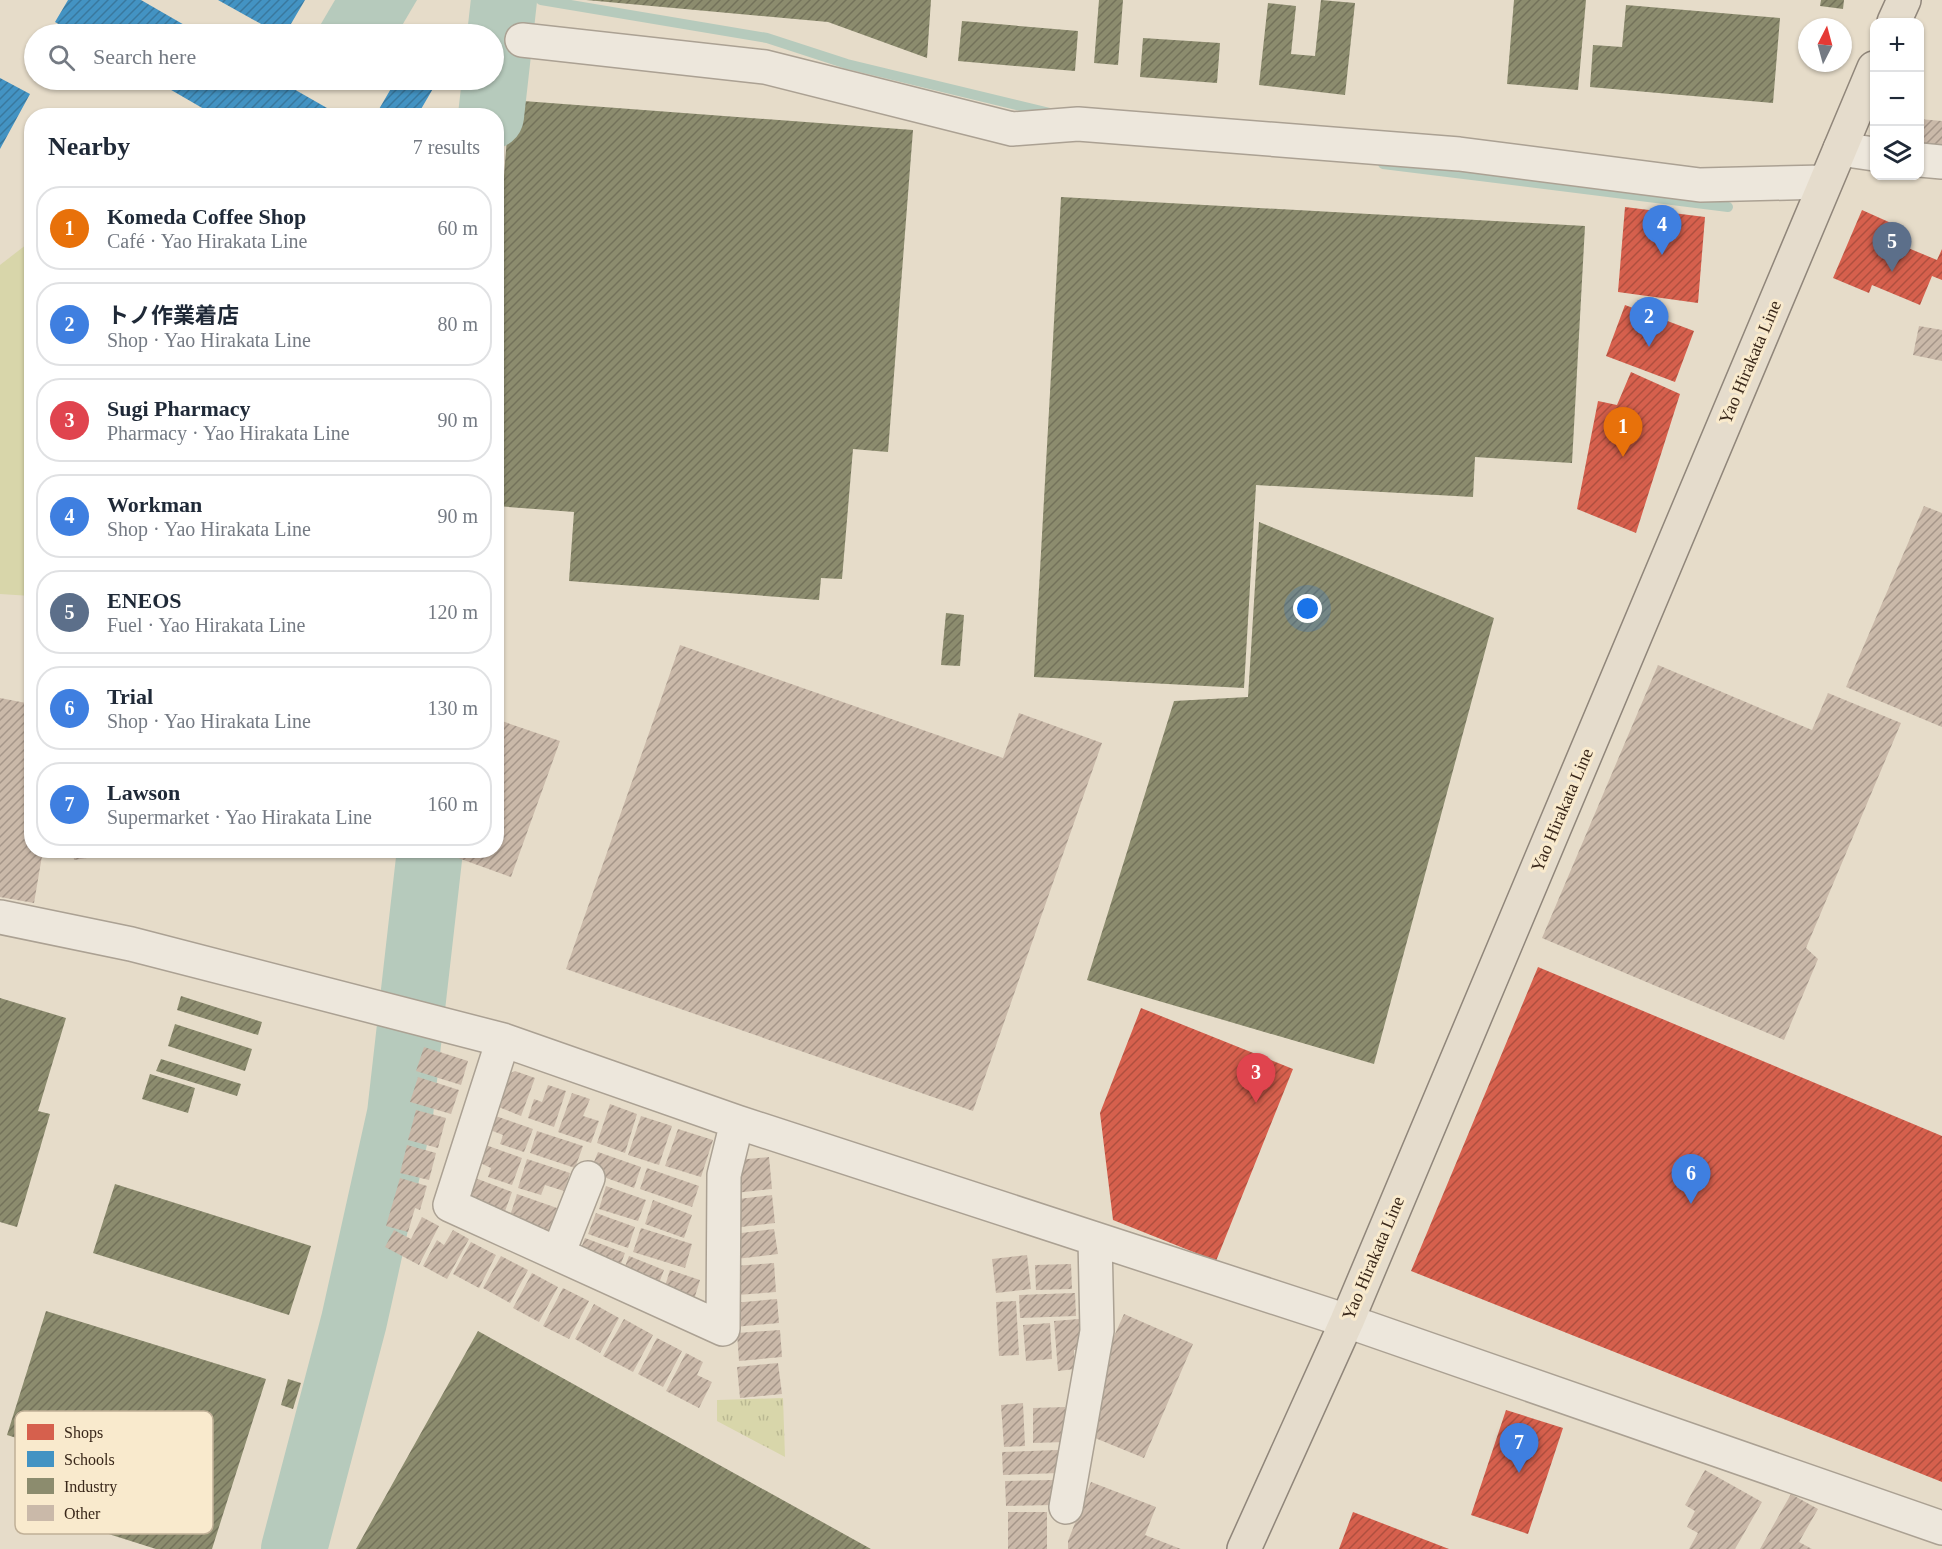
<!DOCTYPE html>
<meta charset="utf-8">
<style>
:root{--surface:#fff;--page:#f2f2f3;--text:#1f2937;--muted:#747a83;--line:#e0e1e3;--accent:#111827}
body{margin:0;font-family:"Times New Roman","Noto Sans JP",serif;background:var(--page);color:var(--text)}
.controls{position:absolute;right:18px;top:18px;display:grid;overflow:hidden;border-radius:12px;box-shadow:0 2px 4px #0004}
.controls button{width:54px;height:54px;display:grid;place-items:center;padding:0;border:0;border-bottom:2px solid var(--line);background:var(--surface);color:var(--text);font:30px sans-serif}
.compass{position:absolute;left:1798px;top:18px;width:54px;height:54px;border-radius:50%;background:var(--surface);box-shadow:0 2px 4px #0004;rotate:6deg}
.you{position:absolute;left:1308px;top:609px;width:21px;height:21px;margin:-15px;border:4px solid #fff;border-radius:50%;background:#1a73e8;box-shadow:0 0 0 9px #1a73e833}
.badge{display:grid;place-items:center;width:39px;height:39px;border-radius:50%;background:var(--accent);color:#fff;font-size:20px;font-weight:700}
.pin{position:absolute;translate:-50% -50px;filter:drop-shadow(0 2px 3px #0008)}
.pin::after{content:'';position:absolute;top:32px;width:21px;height:18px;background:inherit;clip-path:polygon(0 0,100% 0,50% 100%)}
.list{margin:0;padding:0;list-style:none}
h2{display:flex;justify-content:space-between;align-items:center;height:78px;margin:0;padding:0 24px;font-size:26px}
h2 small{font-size:20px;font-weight:400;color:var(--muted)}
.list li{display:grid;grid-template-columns:39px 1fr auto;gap:18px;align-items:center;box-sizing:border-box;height:84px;margin:0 12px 12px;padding:0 12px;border:2px solid var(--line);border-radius:24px}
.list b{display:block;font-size:22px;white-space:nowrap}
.list p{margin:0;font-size:20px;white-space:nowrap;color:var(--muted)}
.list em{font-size:20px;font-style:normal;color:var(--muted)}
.icon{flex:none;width:33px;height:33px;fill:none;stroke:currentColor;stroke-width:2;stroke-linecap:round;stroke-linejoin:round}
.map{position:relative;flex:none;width:1942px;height:1549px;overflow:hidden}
.search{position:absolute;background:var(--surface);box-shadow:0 2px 4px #0004;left:24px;top:24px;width:480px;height:66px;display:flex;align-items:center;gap:15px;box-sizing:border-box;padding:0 21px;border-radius:33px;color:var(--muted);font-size:22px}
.panel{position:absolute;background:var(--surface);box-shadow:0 2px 4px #0004;left:24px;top:108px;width:480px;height:750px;border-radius:24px}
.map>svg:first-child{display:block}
.green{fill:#d8d6aa}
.park{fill:url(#park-tufts)}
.water{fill:#b6cabc}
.shops{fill:url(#shops-hatch)}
.schools{fill:url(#schools-hatch)}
.industry{fill:url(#industry-hatch)}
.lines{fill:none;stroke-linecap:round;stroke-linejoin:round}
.stream{stroke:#b6cabc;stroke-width:10}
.river{stroke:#b6cabc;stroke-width:66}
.building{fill:url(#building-hatch)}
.minor-casing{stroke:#aba193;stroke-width:36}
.major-casing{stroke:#90867a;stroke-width:36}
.minor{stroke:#ede7dc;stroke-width:33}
.major{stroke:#e5dccc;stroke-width:33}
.labels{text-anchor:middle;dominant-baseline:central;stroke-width:6;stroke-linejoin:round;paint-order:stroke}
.street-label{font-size:18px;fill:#3a281a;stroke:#f9eacd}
.key{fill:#f9eacd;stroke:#c0b097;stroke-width:1.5}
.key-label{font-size:16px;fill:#3a281a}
</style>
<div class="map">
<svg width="1942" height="1549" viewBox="0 0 1942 1549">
<defs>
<pattern id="park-tufts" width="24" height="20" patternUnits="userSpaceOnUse" patternTransform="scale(1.5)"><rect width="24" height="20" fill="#d8d6aa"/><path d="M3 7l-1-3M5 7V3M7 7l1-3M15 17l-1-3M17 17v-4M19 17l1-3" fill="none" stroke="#bab892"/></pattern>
<pattern id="shops-hatch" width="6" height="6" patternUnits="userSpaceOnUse" patternTransform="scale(1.5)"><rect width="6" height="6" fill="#d6604d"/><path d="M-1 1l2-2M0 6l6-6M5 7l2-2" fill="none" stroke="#af4f3f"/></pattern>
<pattern id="schools-hatch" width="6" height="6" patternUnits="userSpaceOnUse" patternTransform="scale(1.5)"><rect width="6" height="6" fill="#4393c3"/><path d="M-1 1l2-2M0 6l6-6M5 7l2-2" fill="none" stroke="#39789e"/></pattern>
<pattern id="industry-hatch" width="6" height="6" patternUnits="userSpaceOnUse" patternTransform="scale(1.5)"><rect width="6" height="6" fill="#8c8c6e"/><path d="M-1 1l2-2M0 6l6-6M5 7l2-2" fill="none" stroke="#73725a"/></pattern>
<pattern id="building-hatch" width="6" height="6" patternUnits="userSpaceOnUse" patternTransform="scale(1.5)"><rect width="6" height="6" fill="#cab9a9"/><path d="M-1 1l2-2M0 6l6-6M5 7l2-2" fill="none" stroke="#a59689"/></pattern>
</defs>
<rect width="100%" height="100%" fill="#e6dcc9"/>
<path class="green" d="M31,241V596L0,594V265Z"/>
<path class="park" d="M783,1398L785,1457L717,1421V1400Z"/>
<path class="water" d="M335,0H417L397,34H315Z"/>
<path class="shops" d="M1625,207L1705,217L1698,303L1618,292Z
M1862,210L1891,223L1884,238L1937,260L1942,249V280L1932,276L1920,305L1872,285L1869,293L1833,278Z
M1625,305L1694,331L1675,382L1606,356Z
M1631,372L1680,394L1636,533L1577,509L1598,401L1617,405Z
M1538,967L1942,1136V1482L1411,1271Z
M1141,1008L1293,1069L1216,1261L1113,1220L1100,1113Z
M1506,1410L1563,1428L1528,1534L1471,1515Z
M1353,1512L1449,1549H1339Z"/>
<path class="schools" d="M68,0H141L200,34H76L55,22Z
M218,0H305L285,34H279Z
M428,24L447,34H422Z
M0,78L30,94L0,149Z
M154,80H278L341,116H216Z
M396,80H438L417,116H375Z"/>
<path class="industry" d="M586,0H931L927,58L828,22Z
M1099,0H1123L1118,65L1094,63Z
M1321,0L1355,3L1345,95L1259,85L1268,3L1296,6L1291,54L1315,56Z
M1514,0H1586L1578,90L1507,84Z
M1821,0H1844L1843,9L1820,6Z
M1626,5L1780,18L1773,103L1590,87L1593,45L1622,47Z
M962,21L1078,31L1075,71L958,61Z
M1143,38L1220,43L1217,83L1140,77Z
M510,100L913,130L888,452L853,449L842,579L821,578L819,600L569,581L574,512L496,506L503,396L496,395V277Z
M1061,197L1585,226L1572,463L1475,457L1473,497L1256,485L1244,688L1034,677Z
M1259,522L1494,618L1374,1064L1087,980L1174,701L1248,697Z
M946,613L964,615L960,666L941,665Z
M181,996L262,1022L258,1035L177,1010Z
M0,998L66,1018L38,1111L50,1114L17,1227L0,1222Z
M175,1024L252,1049L245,1071L168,1046Z
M161,1059L241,1084L237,1096L156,1071Z
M150,1074L195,1088L188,1113L142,1099Z
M115,1184L311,1246L289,1315L93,1253Z
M46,1311L266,1379L212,1549H156L20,1506L39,1445L7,1435Z
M478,1331L871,1549H356Z
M288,1379L301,1383L293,1409L281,1405Z"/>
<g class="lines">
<path class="stream" d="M541,0L767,38L847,64L1050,113
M1383,164L1728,207"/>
<path class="river" d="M491,116L504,0
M294,1549L354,1321L400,1114L430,850"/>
</g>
<path class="building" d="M1920,119L1942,121V147L1920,145Z
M1919,326L1942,330V361L1913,355Z
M1924,506L1942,513V727L1846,687Z
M680,645L1003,758L1019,713L1102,743L973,1111L566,969Z
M1658,665L1812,730L1828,693L1901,723L1806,948L1818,959L1784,1040L1542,938Z
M0,698L26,703L32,741V850H43L34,903L0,897Z
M496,719L560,741L511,877L447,854L448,850H496Z
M73,850H125V852L74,860Z
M424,1047L468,1061L461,1085L416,1071Z
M515,1071L535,1078L521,1116L491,1104L500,1078Z
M418,1077L459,1090L451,1114L410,1102Z
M548,1085L566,1091L554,1127L528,1118L534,1099L542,1102Z
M572,1093L590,1099L583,1116L599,1121L591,1143L558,1132Z
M610,1104L637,1114L625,1153L597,1143Z
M416,1110L446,1118L438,1148L408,1140Z
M490,1114L533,1129L524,1152L500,1144L503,1135L485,1128Z
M641,1116L672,1126L659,1165L628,1155Z
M678,1129L713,1140L701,1177L665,1166Z
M537,1131L583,1146L575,1168L530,1153Z
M483,1144L522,1158L512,1185L488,1177L491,1168L478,1162Z
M407,1145L436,1153L429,1180L400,1173Z
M598,1152L641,1167L634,1188L590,1172Z
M769,1157L772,1189L735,1193L737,1160Z
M527,1159L570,1173L564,1191L545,1185L541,1195L518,1188Z
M647,1168L699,1186L692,1207L640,1189Z
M470,1176L512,1192L504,1214L462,1199Z
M400,1178L427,1186L420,1210L415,1208L408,1232L386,1226Z
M606,1186L646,1200L638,1221L599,1209Z
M517,1194L557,1208L549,1233L509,1219Z
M772,1195L775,1223L733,1228L730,1200Z
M653,1200L692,1215L684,1238L645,1224Z
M596,1213L635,1227L628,1248L588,1234Z
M422,1217L439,1226L419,1265L385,1247L394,1230L411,1239Z
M641,1228L692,1244L685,1268L633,1252Z
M774,1229L778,1254L736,1259L733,1234Z
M453,1230L469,1239L447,1279L423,1266L437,1240L444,1245Z
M585,1238L625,1253L617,1274L577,1258Z
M471,1242L496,1255L479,1288L453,1274Z
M1027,1255L1031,1289L996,1293L992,1259Z
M501,1256L528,1270L510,1303L483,1288Z
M629,1256L664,1270L656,1291L621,1277Z
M774,1263L776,1292L737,1295L735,1266Z
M1071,1264L1072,1289L1036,1290L1035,1265Z
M670,1270L700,1280L692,1306L662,1296Z
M532,1273L558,1287L539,1322L513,1308Z
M563,1288L589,1301L569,1339L543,1326Z
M1075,1293L1076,1316L1020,1318L1019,1295Z
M777,1299L779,1323L734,1327L732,1303Z
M1016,1301L1019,1355L999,1356L996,1302Z
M594,1304L619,1318L600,1353L575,1339Z
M1124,1314L1193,1344L1144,1458L1095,1438L1107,1352Z
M624,1319L653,1335L633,1372L603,1356Z
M1079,1319L1082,1350H1074L1075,1369L1058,1371L1054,1321Z
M1050,1323L1052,1359L1026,1361L1023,1325Z
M780,1330L782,1357L739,1361L737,1333Z
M657,1338L682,1351L663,1387L638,1374Z
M686,1353L703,1362L697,1375L712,1382L699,1408L666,1391Z
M778,1363L782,1394L740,1398L737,1367Z
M1023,1403L1025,1446L1004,1447L1001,1405Z
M1065,1407V1442L1033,1443V1408Z
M1058,1450L1059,1473L1003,1475L1002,1452Z
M1705,1470L1762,1502L1735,1549H1689L1698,1533L1687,1527L1695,1511L1685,1505Z
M1054,1480V1505L1006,1506L1005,1481Z
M1091,1482L1156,1507L1145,1535L1181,1549H1068V1541Z
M1791,1494L1818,1509L1799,1542L1812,1549H1760Z
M1008,1512H1047V1549H1008Z"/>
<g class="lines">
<g class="minor-casing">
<path id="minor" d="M522,40L765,67L1012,129L1078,124L1459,154L1700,185L1825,182
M1840,149L1874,154
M1920,160L1942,162
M0,917L131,944L503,1040L737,1122L1347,1321L1942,1528
M503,1040L450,1205L723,1329L724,1175L737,1122
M558,1254L588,1178
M1066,1507L1097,1331L1095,1239"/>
</g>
<g class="major-casing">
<path id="major" d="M1894,22L1904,0
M1244,1549L1347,1321L1874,68"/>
</g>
<use href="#minor" class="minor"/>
<use href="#major" class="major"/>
</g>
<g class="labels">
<g class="street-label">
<text transform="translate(1750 362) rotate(-67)">Yao Hirakata Line</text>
<text transform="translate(1562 810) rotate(-67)">Yao Hirakata Line</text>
<text transform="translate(1373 1258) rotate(-67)">Yao Hirakata Line</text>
</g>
</g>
<rect x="15" y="1411" width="198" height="123" rx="9" class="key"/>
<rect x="27" y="1424" width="27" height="16" fill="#d6604d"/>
<rect x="27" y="1451" width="27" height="16" fill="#4393c3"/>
<rect x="27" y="1478" width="27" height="16" fill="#8c8c6e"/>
<rect x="27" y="1505" width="27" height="16" fill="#cab9a9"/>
<g class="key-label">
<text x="64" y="1438">Shops</text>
<text x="64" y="1465">Schools</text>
<text x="64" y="1492">Industry</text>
<text x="64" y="1519">Other</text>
</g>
</svg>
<div class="controls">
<button>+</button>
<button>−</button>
<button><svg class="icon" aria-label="layers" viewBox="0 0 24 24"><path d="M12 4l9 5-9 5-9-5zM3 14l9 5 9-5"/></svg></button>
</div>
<svg class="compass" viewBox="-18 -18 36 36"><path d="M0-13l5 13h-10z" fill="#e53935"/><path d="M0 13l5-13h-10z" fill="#747a83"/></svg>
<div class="you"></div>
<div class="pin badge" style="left:1623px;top:457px;background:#e8710a">1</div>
<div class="pin badge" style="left:1649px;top:347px;background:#3f7fe0">2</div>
<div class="pin badge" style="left:1256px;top:1103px;background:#e0444e">3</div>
<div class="pin badge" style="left:1662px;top:255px;background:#3f7fe0">4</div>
<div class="pin badge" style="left:1892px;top:272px;background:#5c6f8a">5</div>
<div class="pin badge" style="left:1691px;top:1204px;background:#3f7fe0">6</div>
<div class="pin badge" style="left:1519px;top:1473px;background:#3f7fe0">7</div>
<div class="search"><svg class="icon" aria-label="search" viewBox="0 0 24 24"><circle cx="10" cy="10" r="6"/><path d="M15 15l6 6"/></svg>Search here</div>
<section class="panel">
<h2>Nearby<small>7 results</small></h2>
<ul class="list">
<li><span class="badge" style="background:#e8710a">1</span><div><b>Komeda Coffee Shop</b><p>Café · Yao Hirakata Line</p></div><em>60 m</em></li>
<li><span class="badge" style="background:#3f7fe0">2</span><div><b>トノ作業着店</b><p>Shop · Yao Hirakata Line</p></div><em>80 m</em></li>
<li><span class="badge" style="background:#e0444e">3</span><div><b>Sugi Pharmacy</b><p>Pharmacy · Yao Hirakata Line</p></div><em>90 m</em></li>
<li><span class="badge" style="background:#3f7fe0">4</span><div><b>Workman</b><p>Shop · Yao Hirakata Line</p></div><em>90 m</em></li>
<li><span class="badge" style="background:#5c6f8a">5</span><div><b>ENEOS</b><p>Fuel · Yao Hirakata Line</p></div><em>120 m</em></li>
<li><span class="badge" style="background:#3f7fe0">6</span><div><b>Trial</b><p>Shop · Yao Hirakata Line</p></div><em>130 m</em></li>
<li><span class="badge" style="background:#3f7fe0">7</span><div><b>Lawson</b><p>Supermarket · Yao Hirakata Line</p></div><em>160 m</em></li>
</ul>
</section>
</div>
